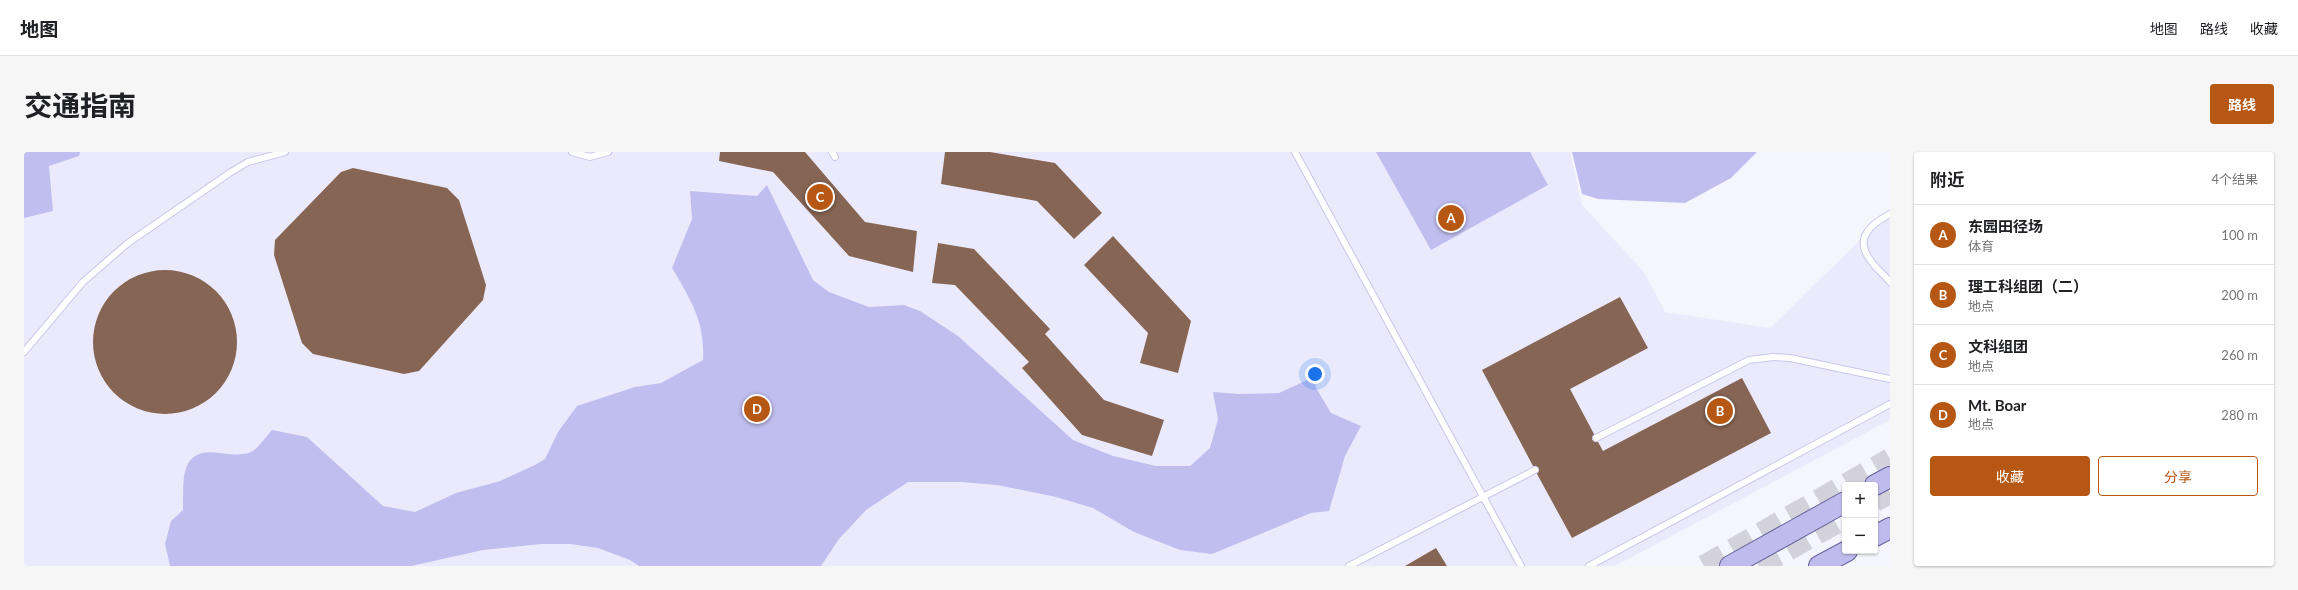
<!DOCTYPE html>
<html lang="zh">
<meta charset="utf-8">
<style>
:root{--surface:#fff;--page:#f6f6f6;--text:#202124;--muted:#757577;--line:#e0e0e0;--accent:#b75714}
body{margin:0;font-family:Lato,"Noto Sans SC",sans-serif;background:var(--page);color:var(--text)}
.controls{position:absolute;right:12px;bottom:12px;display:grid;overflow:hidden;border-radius:4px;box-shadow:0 1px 3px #0004}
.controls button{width:36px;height:36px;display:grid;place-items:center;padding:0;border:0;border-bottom:1px solid var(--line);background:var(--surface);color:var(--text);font:20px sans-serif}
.you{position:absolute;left:1291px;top:222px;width:14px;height:14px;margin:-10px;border:3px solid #fff;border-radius:50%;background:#1a73e8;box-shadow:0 0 0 6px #1a73e833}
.badge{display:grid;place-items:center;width:26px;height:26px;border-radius:50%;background:var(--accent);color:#fff;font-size:13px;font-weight:700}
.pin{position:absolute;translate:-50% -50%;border:2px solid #fff;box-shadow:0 1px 4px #0006}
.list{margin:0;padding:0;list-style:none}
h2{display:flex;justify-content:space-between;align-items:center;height:52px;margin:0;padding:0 16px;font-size:17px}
h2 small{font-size:13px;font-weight:400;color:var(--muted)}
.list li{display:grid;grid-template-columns:26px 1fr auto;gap:12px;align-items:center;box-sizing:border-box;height:60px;padding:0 16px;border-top:1px solid var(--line)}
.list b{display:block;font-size:15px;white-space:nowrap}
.list p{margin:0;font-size:13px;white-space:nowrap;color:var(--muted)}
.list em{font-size:13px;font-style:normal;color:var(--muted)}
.actions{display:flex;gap:8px;padding:12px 16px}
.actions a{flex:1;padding:9px 0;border:1px solid var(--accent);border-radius:4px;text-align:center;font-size:14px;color:var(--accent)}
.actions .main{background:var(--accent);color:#fff}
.map{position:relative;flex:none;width:1866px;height:414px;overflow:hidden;border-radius:4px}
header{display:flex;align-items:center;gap:24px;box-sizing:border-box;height:56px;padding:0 20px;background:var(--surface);border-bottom:1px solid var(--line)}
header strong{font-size:19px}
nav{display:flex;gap:22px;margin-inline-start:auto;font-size:14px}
.intro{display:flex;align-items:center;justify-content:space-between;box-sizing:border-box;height:96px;padding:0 24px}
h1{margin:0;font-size:28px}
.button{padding:10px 18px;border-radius:4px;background:var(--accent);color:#fff;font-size:14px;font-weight:700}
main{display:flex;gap:24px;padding:0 24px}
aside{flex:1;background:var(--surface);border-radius:4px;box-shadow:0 1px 3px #0004}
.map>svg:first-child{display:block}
.built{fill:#eaeafc}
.green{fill:#c0beef}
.building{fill:#866554}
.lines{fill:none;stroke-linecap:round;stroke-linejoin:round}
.highway-tunnel{stroke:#d3d2db;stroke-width:22;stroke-dasharray:22 11;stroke-linecap:butt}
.lane-casing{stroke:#c7c6ea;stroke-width:8}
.primary-casing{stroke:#66629c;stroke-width:22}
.lane{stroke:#fff;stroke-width:6}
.primary{stroke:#bfbbed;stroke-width:20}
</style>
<header>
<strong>地图</strong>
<nav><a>地图</a><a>路线</a><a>收藏</a></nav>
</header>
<div class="intro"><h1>交通指南</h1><a class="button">路线</a></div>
<main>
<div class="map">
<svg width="1866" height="414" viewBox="0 0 1866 414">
<rect width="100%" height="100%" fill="#f5f5fd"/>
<path class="built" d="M0,0H1546L1558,53L1620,120L1641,160L1746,176L1866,59V268L1591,414H0Z"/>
<path class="green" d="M0,0H56L55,4L25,14L29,59L0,66Z
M1352,0H1506L1524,33L1407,98Z
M1548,0H1733L1707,26L1661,51L1574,47L1558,42Z
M743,33L789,128L805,140L845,155L880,153L896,159L934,184L1049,288L1089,304L1132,314H1166L1186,296L1194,267L1189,240L1215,242L1255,241L1290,225L1292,236L1307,261L1337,274L1321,304L1305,359L1287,361L1188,402L1156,398L1110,380L1069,356L1032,345L973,333L937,330H884L842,358L815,387L797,414H615L606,408L574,396L546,392H517L459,398L387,414H146L141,392L147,369L159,358C160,328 154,295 196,301C206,302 217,304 227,300C234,297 242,284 248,278L283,285L359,354L391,360L432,341L476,329L511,313L521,307L534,280L553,254L611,235L637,231L679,208C681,170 667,148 648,116L668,67L666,39L733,44Z"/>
<path class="building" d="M696,0H781L841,70L893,79L889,120L825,104L749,20L695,9Z
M921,0H966L1031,11L1078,61L1050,87L1013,49L917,32Z
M329,16L423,36L435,48L462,133L459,148L395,219L380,222L289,202L278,191L250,103L251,88L317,20Z
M1089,84L1167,169L1154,221L1116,211L1124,181L1060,113Z
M914,91L950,97L1026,177L1021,182L1080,248L1140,268L1128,304L1058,283L998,216L1005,210L931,133L908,131Z
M69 190a72 72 0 1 1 144 0a72 72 0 1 1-144 0Z
M1596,145L1624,196L1546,237L1570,282L1568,288L1574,290L1579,299L1718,226L1747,281L1548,386L1513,322L1515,316L1509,314L1458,218Z
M1412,396L1423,414H1381Z"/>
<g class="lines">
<path class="highway-tunnel" d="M1851,349L1866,341
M1680,414L1866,307
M1735,414L1821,366"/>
<g class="lane-casing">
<path id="lane" d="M548,0L566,5L584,0
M808,0L811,5
M1271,0L1497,414
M1866,62C1847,72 1829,86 1847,109C1852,117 1861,123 1866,130
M0,200L59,130L104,91L207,20L224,10L261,0
M1572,286L1725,208L1749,205L1766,206L1866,227
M1325,414L1511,318
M1565,414L1866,252"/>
</g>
<g class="primary-casing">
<path id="primary" d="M1851,333L1866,325
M1851,384L1866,376
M1706,414L1821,350
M1795,414L1823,399"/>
</g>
<use href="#lane" class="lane"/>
<use href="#primary" class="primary"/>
</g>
</svg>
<div class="controls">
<button>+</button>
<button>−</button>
</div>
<div class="you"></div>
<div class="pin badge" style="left:1427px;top:66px">A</div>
<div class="pin badge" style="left:1696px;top:259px">B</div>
<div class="pin badge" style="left:796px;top:45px">C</div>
<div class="pin badge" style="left:733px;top:257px">D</div>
</div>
<aside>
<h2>附近<small>4个结果</small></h2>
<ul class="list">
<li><span class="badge">A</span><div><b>东园田径场</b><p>体育</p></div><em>100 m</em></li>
<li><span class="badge">B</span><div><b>理工科组团（二）</b><p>地点</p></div><em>200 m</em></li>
<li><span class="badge">C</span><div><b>文科组团</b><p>地点</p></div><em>260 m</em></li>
<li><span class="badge">D</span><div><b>Mt. Boar</b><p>地点</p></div><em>280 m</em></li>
</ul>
<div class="actions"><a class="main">收藏</a><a>分享</a></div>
</aside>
</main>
